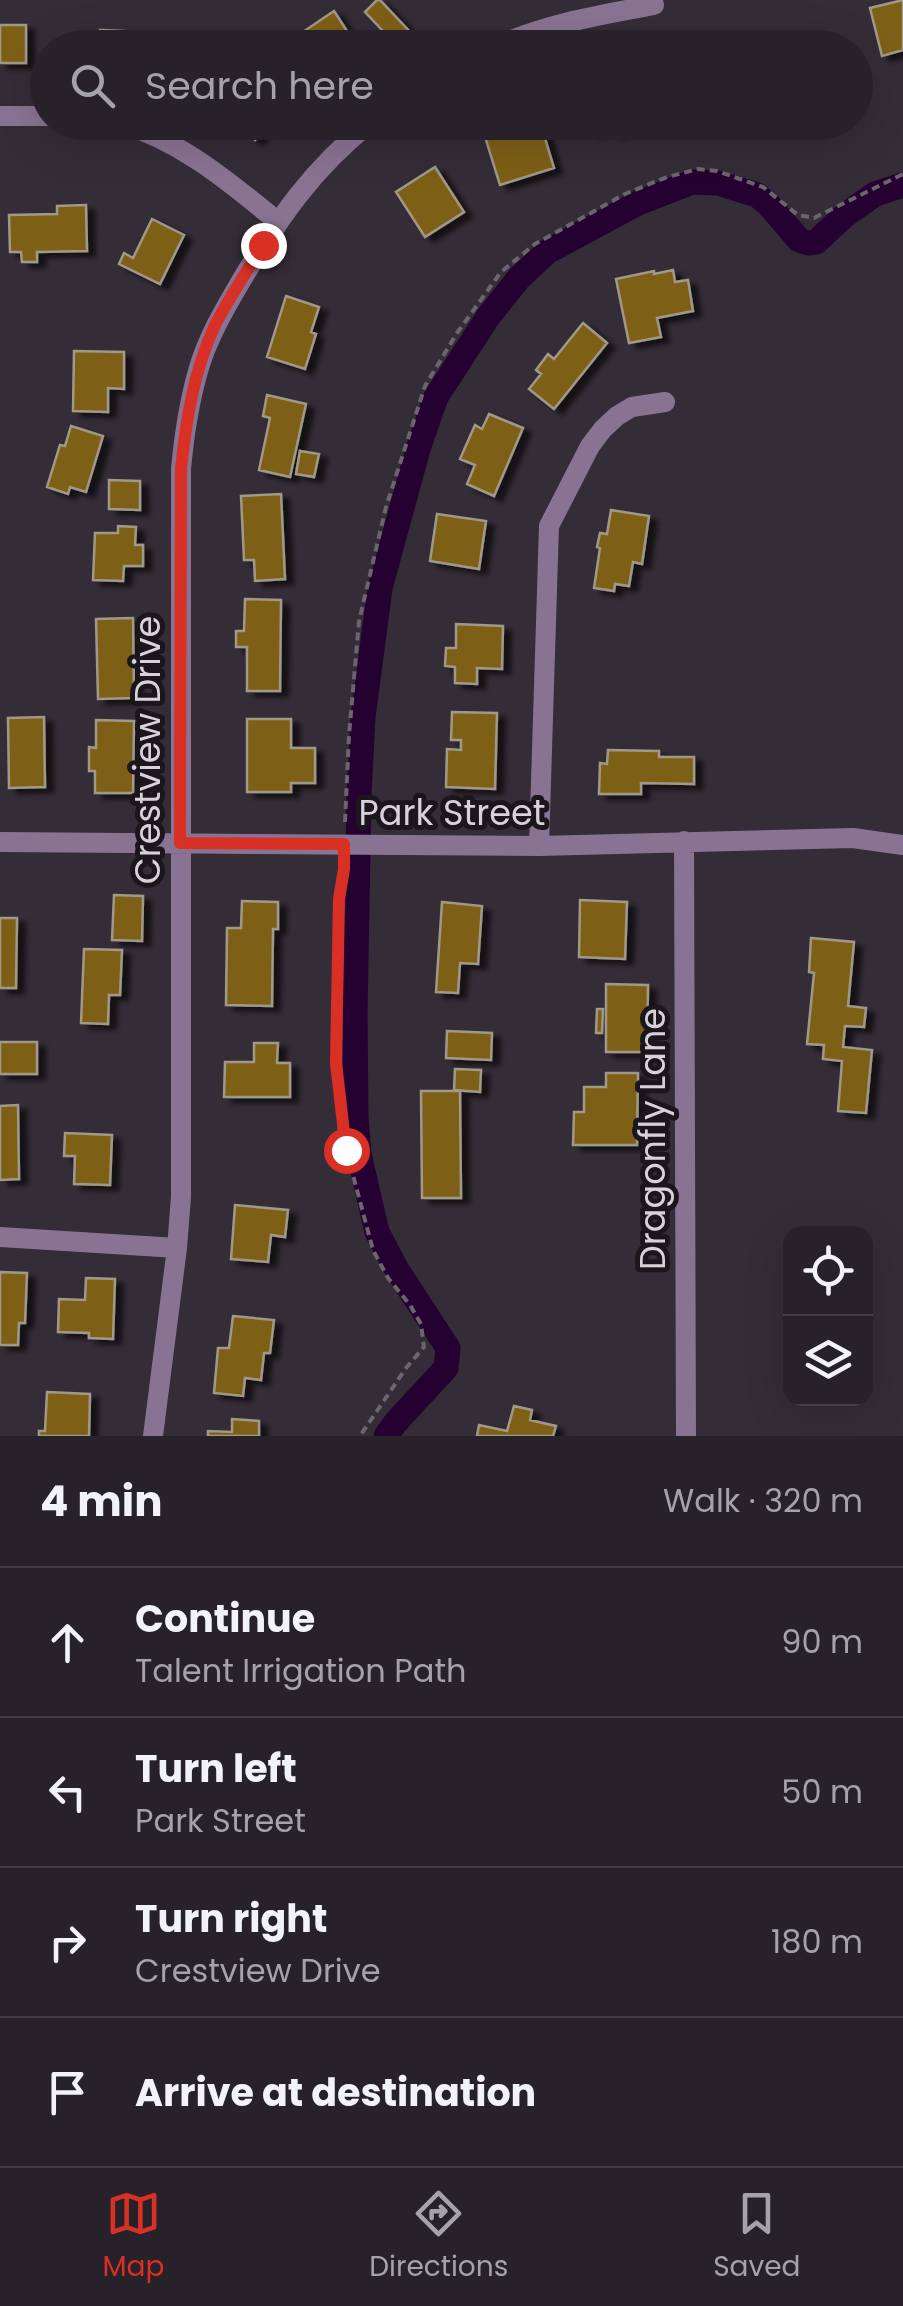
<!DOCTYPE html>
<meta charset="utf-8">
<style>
:root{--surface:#272129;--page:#2f2931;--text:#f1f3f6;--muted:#a4a3a8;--line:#433e46;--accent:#d93025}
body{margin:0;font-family:Poppins,sans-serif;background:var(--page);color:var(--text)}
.controls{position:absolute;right:30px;bottom:30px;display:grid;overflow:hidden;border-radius:20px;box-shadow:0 10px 40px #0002}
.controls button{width:90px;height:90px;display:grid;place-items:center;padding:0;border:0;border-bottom:2px solid var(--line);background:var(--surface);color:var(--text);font:50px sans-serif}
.stop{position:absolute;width:30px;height:30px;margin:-22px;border:8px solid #d93025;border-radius:50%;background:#fff}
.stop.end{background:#d93025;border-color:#fff;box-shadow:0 2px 10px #0008}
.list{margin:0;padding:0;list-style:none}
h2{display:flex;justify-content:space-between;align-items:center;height:130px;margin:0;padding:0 40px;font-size:42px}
h2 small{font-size:32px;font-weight:400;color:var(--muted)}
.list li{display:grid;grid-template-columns:65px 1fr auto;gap:30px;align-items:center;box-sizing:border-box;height:150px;padding:0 40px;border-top:2px solid var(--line)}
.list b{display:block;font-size:38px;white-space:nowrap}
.list p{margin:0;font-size:32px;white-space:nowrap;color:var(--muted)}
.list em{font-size:32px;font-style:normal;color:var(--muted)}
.icon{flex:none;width:55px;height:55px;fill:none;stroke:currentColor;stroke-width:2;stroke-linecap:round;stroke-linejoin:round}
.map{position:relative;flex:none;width:903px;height:1436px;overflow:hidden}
.search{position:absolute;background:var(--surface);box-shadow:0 10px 40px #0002;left:30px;right:30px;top:30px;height:110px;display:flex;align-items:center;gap:25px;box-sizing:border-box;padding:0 35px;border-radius:55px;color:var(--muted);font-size:38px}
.sheet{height:730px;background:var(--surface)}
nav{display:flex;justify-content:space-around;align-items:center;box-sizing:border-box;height:140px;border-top:2px solid var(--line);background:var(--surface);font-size:28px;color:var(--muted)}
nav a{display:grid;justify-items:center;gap:5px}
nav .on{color:var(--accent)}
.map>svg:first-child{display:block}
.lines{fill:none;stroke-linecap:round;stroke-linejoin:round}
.canal{stroke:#250131;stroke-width:25}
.building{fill:#7e5f15;stroke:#a09889;stroke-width:2.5;filter:url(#shadow)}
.path{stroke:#6c656e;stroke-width:4;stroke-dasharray:8 5;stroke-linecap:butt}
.minor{stroke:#897392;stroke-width:20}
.route{stroke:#d93025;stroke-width:12}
.labels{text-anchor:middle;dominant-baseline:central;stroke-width:10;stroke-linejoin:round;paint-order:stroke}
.street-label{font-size:35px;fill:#d7d2d9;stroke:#1a161b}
</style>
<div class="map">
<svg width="903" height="1436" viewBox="0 0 903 1436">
<defs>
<filter id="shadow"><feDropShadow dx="8" dy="5" stdDeviation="2.5" flood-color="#0009"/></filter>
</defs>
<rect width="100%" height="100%" fill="#342c37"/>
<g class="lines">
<path class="canal" d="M386,1436L396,1422L446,1368L448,1348L397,1270L377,1232L359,1154L356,1117L355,1014L359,794L363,717L380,588L418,449L436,397L488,317L519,278L547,252L638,203L692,182L718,183L757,195L769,205L799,240L808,243L816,242L844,216L875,194L903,185"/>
</g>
<path class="building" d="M377,0H380L411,33L395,48H383L374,38L382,30L365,12Z
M903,0V50L882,56L870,8Z
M334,11L358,48H296L291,40Z
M0,25H26V63H0Z
M100,30L124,31V39L152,40V48H76V38L100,39Z
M235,122H271L255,140Z
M485,122H540L554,168L500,185L481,124Z
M589,122H650V123L612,134L610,128L592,133Z
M435,167L464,212L425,237L396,192Z
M86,205L87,251L37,252V262H22L21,252H10L9,215L57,214V206Z
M152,219L184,235L160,284L119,264L124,253L133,258Z
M673,270L675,282L688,280L693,311L657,318L661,337L629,343L616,279L654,271V274Z
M286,296L319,307L311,332L316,334L305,369L267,357Z
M583,323L607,343L554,409L529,389L541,374L536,370L548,354L554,359Z
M74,351L124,352V389L108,388V412L73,411Z
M267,395L306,404L290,477L259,470L270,418L263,416Z
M489,414L523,428L494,496L467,484L475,465L460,459L475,425L482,429Z
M71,426L103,436L86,492L70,487L68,494L47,487L60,445L65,446Z
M300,451L319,454L314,477L296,474Z
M109,480L140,481V510L109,509Z
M281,494L285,579L255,581L254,560H244L241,496Z
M611,510L649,516L642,564L633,562L629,586L615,584L614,591L594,588L600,548L597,547L600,533L607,534Z
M437,514L486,521L479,569L430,561Z
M118,526L136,527L135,545H143V566H124L123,581L93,580L95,533H118Z
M245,599L281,600L280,691H247V647H236V631H244Z
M133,618L134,698L98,699L96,619Z
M456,624L503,626L502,669L477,668V684L455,683V667L445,666L446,648H456Z
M452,712L497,713L495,789L446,787L447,749L461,750V740H451Z
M44,717L45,787L9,788L8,718Z
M247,719H291V748H315V783H291V792H247Z
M96,720L134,721L133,793H95V771H89V747L96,748Z
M608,750L659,751V757H694V784L641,783V794H599L600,763L607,764Z
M114,895L143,896L142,941L112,940Z
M580,900L627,902L625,959L579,957Z
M242,901L278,902V929H273L272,1006L226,1005L227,928H241Z
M442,902L482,906L478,964L460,963L458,993L436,992Z
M0,918H17L16,988H0Z
M811,938L854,942L848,1006L866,1008L864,1027L845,1026L843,1047L872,1050L866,1113L838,1111L842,1061L823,1059L824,1045L807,1044L814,973L809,972Z
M84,949L122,950L120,995H109L108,1024L81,1023Z
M606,984L648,985L647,1052H606Z
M597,1009H603L602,1033H596Z
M447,1031L492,1033L491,1060L446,1058Z
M0,1042H37V1074H0Z
M254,1043H278L277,1063H290V1097H224L225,1062H254Z
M455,1069L481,1070L480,1092L454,1090Z
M606,1073H638L637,1145H573L574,1112H584V1087H606Z
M421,1091H460L461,1198H422Z
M18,1105L19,1179L0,1180V1106Z
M65,1133L112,1135L110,1185L74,1184L75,1156H64Z
M235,1205L288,1210L285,1237L271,1235L268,1262L231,1259Z
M0,1272L27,1273L25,1323H19L18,1345H0Z
M86,1278L115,1279L113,1339L89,1338V1333L58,1332L59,1299L85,1300Z
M233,1316L274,1320L270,1353H264L261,1380L245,1378L243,1396L214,1393L218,1348H229Z
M47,1392L90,1394L89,1436H39V1431H45Z
M514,1406L532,1410L530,1420L556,1426L553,1436H477L479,1425L507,1431Z
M232,1419L259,1421V1436H208V1431L232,1432Z"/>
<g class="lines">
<path class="path" d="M345,822L349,735L359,621L386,507L425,386L457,333L501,272L535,244L625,194L667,177L698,169L717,171L763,187L798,215L814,218L903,174
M344,867L339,899L336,1063L346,1149L373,1250L388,1278L410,1305L421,1324L424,1347L406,1368L360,1436"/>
<path class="minor" d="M493,48C544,24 599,15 654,5
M0,116H48
M118,122C181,141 228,181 277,221
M684,841L686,1436
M0,842L539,846L853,838L903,845
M539,846L549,526L590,446L603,429L617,416L632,407L665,402
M0,1237L177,1248
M153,1436L177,1248L181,1197V469C184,436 189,403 198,371C207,339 224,310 241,281C279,218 312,169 371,122"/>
</g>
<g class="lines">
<path class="route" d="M263,245C247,271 229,298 215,325C194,370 186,420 181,469L180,843L344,844V869L339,899L336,1063L346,1150"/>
</g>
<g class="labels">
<g class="street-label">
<text transform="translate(147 750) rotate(-90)">Crestview Drive</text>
<text x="452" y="812">Park Street</text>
<text transform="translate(652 1139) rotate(-90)">Dragonfly Lane</text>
</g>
</g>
</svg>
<div class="controls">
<button><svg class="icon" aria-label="locate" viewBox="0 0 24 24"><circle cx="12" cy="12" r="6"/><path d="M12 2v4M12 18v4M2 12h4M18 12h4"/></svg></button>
<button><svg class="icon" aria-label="layers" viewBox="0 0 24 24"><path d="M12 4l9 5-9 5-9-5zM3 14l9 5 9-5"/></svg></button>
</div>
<div class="stop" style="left:346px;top:1150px"></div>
<div class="stop end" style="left:263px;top:245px"></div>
<div class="search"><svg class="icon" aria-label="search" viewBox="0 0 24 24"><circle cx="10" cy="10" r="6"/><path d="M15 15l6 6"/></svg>Search here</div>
</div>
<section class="sheet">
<h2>4 min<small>Walk · 320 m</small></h2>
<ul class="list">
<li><svg class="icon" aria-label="ahead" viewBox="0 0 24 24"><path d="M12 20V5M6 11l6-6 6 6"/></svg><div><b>Continue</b><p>Talent Irrigation Path</p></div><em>90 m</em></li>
<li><svg class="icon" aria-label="left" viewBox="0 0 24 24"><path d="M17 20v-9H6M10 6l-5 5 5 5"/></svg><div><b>Turn left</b><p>Park Street</p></div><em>50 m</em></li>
<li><svg class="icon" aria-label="right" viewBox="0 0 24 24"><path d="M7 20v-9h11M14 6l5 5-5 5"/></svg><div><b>Turn right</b><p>Crestview Drive</p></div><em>180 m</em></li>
<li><svg class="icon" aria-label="arrive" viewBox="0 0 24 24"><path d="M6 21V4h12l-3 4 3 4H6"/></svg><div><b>Arrive at destination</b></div></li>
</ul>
</section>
<nav>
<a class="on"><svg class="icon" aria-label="map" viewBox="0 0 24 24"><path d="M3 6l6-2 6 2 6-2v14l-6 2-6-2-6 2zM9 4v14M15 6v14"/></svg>Map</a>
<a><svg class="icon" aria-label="directions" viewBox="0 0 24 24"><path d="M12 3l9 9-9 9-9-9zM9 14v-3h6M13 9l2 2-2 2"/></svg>Directions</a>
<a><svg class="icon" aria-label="saved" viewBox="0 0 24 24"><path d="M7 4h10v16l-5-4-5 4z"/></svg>Saved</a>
</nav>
